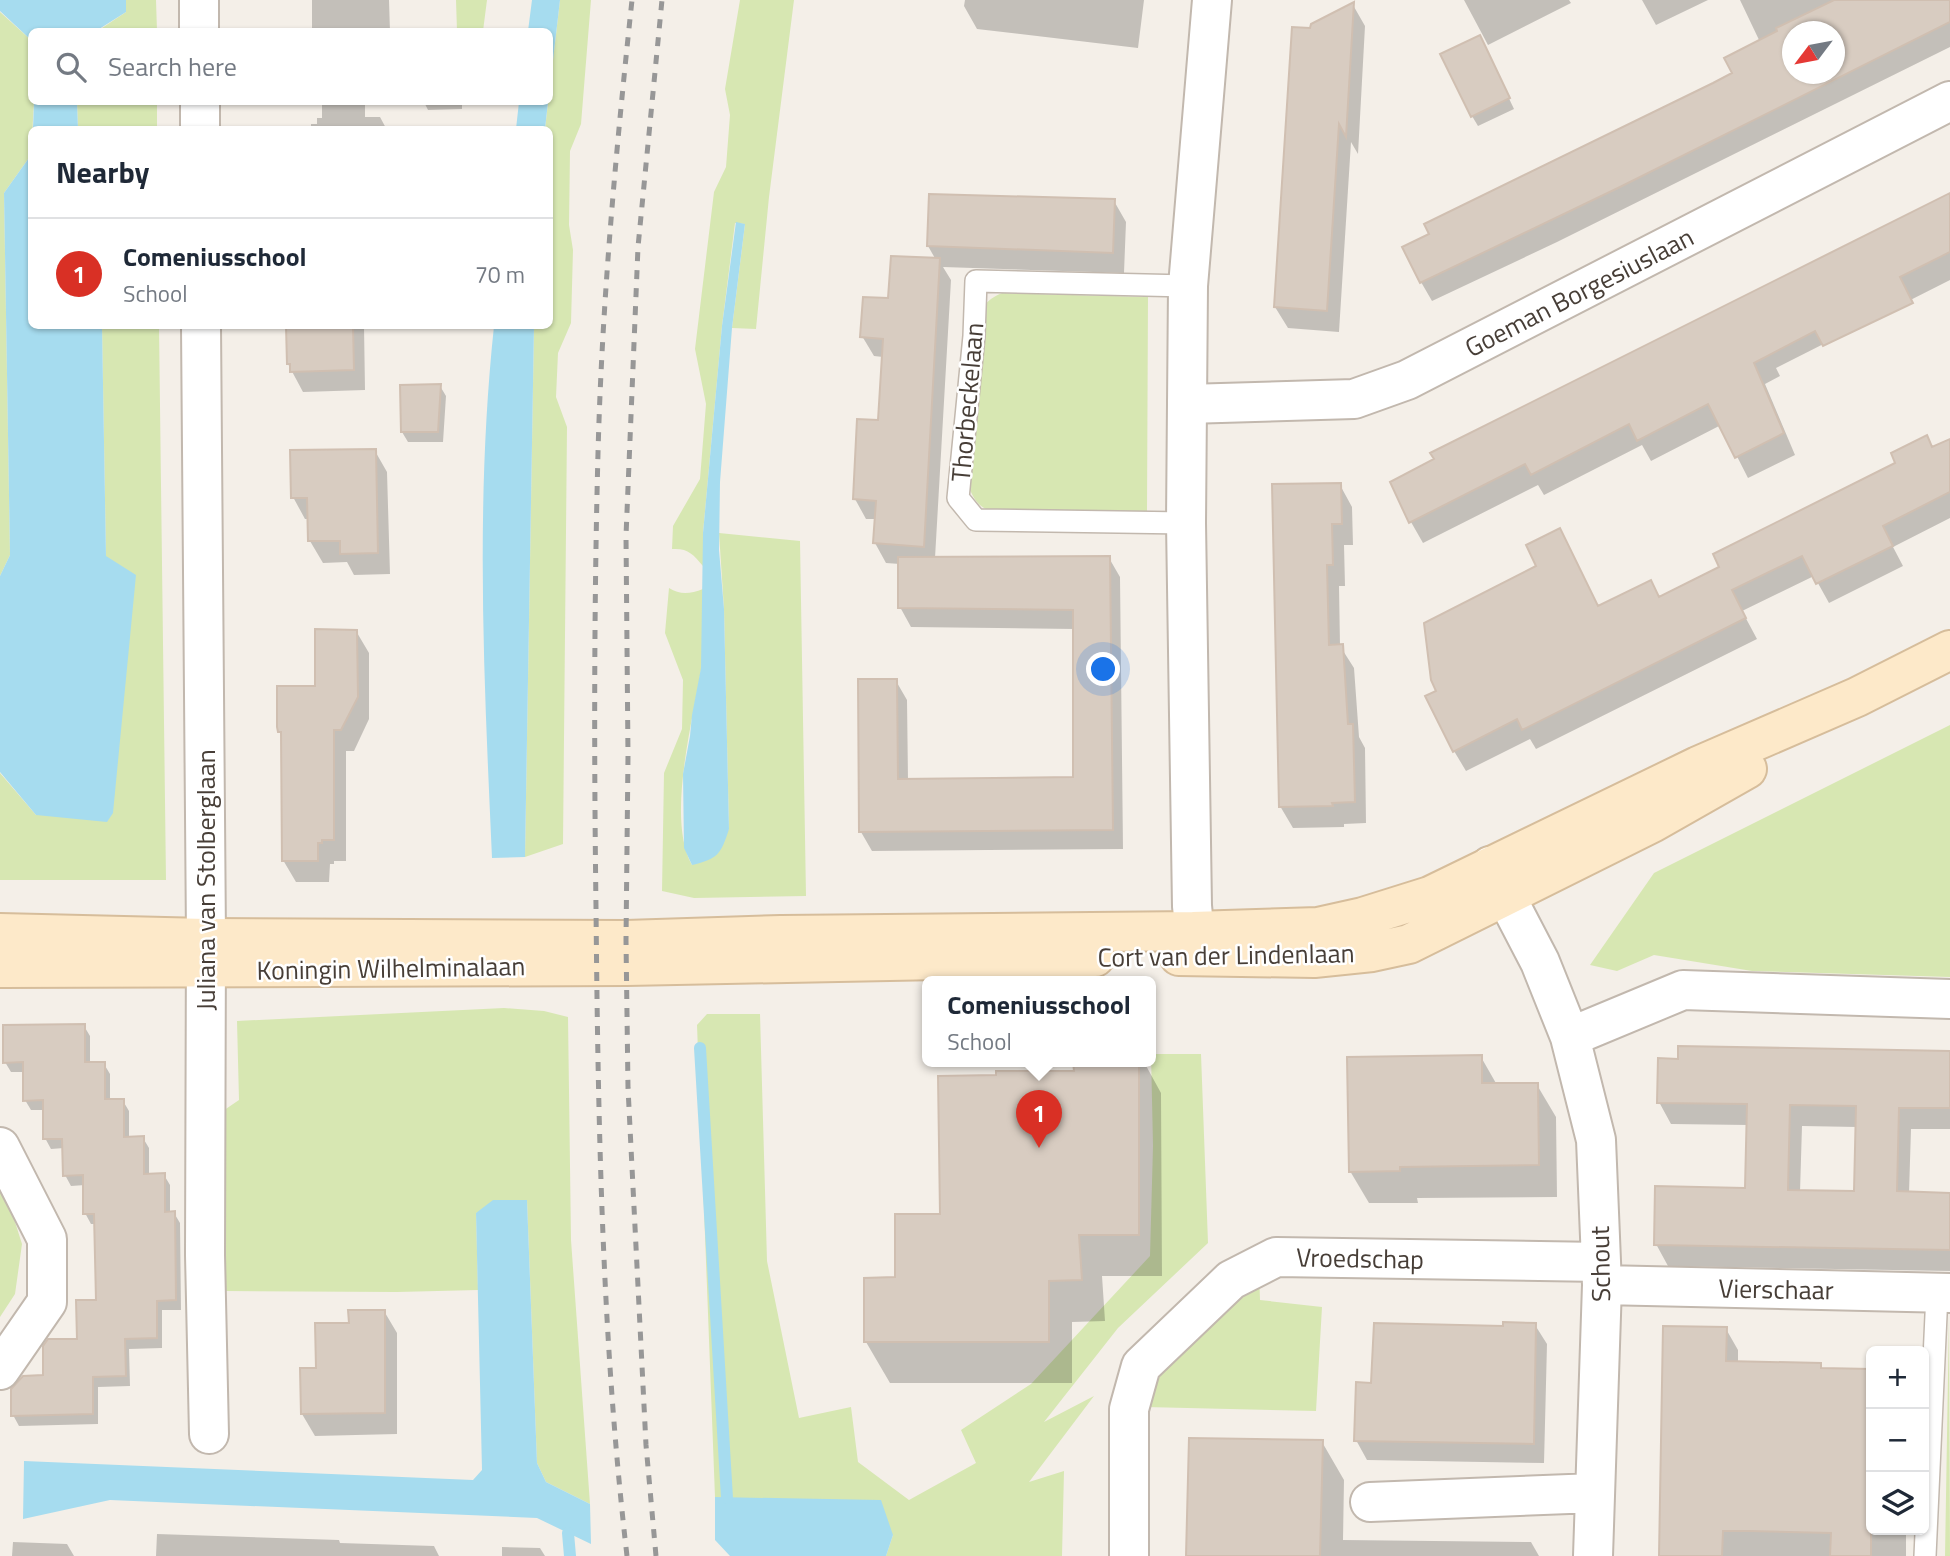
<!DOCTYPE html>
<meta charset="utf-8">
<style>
:root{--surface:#fff;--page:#f2f2f3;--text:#1f2937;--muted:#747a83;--line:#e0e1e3;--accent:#d93025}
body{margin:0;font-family:"Titillium Web",sans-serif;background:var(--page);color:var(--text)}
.controls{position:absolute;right:21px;bottom:21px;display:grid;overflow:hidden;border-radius:10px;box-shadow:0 2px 5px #0004}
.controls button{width:63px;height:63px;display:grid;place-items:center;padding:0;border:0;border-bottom:2px solid var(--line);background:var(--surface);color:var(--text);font:35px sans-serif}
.compass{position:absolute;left:1782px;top:21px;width:63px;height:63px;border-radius:50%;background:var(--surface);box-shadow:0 2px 5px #0004;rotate:238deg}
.you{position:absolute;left:1104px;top:670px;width:24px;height:24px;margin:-18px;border:5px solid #fff;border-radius:50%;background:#1a73e8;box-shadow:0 0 0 10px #1a73e833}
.badge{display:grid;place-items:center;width:46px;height:46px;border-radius:50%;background:var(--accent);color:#fff;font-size:23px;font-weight:700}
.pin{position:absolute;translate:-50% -58px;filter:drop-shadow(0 2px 4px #0008)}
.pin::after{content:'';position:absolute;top:37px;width:24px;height:21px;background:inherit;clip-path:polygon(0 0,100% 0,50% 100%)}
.popup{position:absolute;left:922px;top:976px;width:234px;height:91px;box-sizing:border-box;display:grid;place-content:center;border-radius:10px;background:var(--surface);filter:drop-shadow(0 2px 5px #0005);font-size:23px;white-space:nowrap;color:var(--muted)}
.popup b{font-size:26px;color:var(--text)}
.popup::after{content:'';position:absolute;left:50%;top:100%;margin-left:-14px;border:14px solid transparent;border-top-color:var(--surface)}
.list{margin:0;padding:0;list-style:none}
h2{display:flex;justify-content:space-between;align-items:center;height:91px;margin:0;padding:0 28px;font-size:30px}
h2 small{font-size:23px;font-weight:400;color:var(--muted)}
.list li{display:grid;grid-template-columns:46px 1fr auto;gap:21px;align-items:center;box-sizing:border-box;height:112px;padding:0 28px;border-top:2px solid var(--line)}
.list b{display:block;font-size:26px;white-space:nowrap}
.list p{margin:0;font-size:23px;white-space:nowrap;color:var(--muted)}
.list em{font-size:23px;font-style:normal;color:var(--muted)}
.icon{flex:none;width:38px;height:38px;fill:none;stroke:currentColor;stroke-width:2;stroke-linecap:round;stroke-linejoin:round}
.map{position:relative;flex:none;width:1950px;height:1556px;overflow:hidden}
.search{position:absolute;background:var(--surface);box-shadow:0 2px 5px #0004;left:28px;top:28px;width:525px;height:77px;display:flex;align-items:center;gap:18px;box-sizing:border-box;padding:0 24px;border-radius:10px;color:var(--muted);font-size:26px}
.panel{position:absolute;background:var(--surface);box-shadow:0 2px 5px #0004;left:28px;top:126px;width:525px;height:203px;border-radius:10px}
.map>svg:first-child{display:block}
.green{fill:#d7e7b2}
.water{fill:#a6dcef}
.shadow{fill:#0003;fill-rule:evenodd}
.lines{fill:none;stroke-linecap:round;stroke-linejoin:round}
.stream{stroke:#a6dcef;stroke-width:12}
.building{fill:#d8ccc1;stroke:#d0bfb1;stroke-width:2;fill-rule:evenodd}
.service-casing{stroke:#c2b8ae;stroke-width:24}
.minor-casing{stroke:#c2b8ae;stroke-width:42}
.tertiary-casing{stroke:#c2b8ae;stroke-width:42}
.secondary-casing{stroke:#d6bd9b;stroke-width:42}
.service{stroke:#fff;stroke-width:21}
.minor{stroke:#fff;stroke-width:38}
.tertiary{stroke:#fff;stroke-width:38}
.secondary{stroke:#fde9c9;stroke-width:38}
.rail{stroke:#979797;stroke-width:5;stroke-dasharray:9 9;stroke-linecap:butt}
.labels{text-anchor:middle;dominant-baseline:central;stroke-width:5;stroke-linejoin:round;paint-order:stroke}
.street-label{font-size:26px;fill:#473e37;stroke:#fff}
</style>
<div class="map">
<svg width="1950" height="1556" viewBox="0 0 1950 1556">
<rect width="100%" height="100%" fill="#f4efe8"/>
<path class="green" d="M126,0H156L157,31L96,32L126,12Z
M456,0H487L483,31H457Z
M560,0H591L581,124L570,151L569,225L573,250L571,323L558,353L556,397L567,427L563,844L525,857L534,326H550V130L545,129Z
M740,0H794L769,197L756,329L732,328L745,224L735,223L722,326L703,533V566C693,554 688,548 672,549L673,526L700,479L706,404L695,349L714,192L726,167L730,115L725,89Z
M0,12L31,40L32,102H34L31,155L4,193L10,555L0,576Z
M77,102H157V129H78Z
M1002,293L1148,297L1147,512L991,511C979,507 975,501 970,490L981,314C984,302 991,298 1002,293Z
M102,326H159L166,880H0V773L36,815L106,556Z
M719,533L800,541L806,896L694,898L662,891L664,773L682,729L683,680L665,633L669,588C680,595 690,594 703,589C703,615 705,644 701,670C693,721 666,819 692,865L729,829L724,609Z
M1950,725V977L1752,971L1654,955L1617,971L1590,965L1654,873Z
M504,1008L544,1011L568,1017L571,1240L590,1504L546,1482L537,1463L527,1200L476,1213L478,1290L397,1292L225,1291L217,1115L239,1100L237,1021Z
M707,1014H760L767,1261L799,1418L851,1407L858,1462L909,1500L976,1463L961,1430L1031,1384L1150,1256L1153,1146L1151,1054H1201L1208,1243L1118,1328L1044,1422L1094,1396L1029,1482L1064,1471L1062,1556H886L893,1535L715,1497L697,1025Z
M0,1184L9,1203L22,1244L15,1294L0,1317Z
M1259,1271L1260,1300L1322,1307L1316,1411L1145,1407L1144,1375Z
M1949,1316L1950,1556H1945Z"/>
<path class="water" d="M0,0H126V12L96,31L32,32L31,40L0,11Z
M532,0H560L550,86V32L528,31Z
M34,102H77L78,129H33Z
M519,102H548L545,129H516Z
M31,151L32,326H102L106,556L136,575L113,813L107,822L36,815L0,772V576L10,555L4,193L31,155Z
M736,222L745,224L732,328L720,482L719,550L724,609L729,829C721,854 718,859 692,865L684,848L683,774L690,736L692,715L701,668L703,533L722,326Z
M494,326H534L525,857L492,858C484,679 475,504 494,326Z
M493,1200H527L537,1463L546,1482L590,1504L591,1544L537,1518L110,1500L23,1519L24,1461L473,1480L482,1470L476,1213Z
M715,1497L881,1500L893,1535L886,1556H730L715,1540Z"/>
<path class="shadow" d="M312,0H389L390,32H312Z
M965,0H1144L1138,48L977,29L964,6Z
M1464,0H1569L1571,3L1488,45Z
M1642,0H1708L1656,25Z
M1740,0H1950V47L1557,242L1432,301L1421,282L1734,73L1760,42ZM1792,32H1834V74H1792Z
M1353,5L1365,26L1358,154L1351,142L1339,332L1288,328L1275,307L1312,30Z
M1485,48L1514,109L1478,126L1472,116Z
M322,102H365V117H380L387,130H311V124H317V118H322Z
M424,102H462V109L428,110Z
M1950,195V280L1776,368L1780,376L1765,384L1795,455L1748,478L1721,425L1651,461L1642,445L1544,495L1538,485L1423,543L1411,522Z
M1114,201L1126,222L1124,273L943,267L951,280L935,558H1109L1120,577L1123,849L872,851L861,832L896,681L907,700L908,780L1075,779V629L911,627L900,607V564L886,563L875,543L876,519H866L855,499L880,422L883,357L874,356L862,336L890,300L936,260L928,246Z
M287,326H364L365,390L303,392L288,364Z
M440,386L446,396L443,442H408L402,432Z
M1933,449L1950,451V518L1893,547L1903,566L1829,603L1814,576L1742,611L1757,639L1536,749L1530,739L1466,771L1454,751L1599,607L1659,599L1722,567Z
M375,451L387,472L390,574L354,575L347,562L323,563L310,541V519H305L293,497Z
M1340,485L1352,507L1353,545H1344L1345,586H1339L1340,646L1354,668L1359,737L1365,748L1366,823L1344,824V827L1293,828L1280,806L1274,486Z
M356,631L369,653V719L354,751H346V861H334V864H330L329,882H296L283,860V738L280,731L316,687Z
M84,1026L90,1036V1064H104L110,1074V1101H123L129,1111V1138H143L149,1148V1175H164L170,1185V1213H174L180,1223L181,1310H162V1348L129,1349L130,1386L98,1387V1424L19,1426L13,1415L79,1340L98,1302L96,1224H91L85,1213V1185L71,1186L65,1175L64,1148L51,1149L45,1138V1110H31L25,1100V1072H11L5,1062Z
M1950,1053V1129H1911L1909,1193L1950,1194V1271L1668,1266L1656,1244L1747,1190L1748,1125L1671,1124L1659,1102ZM1802,1126L1857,1127L1856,1193L1800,1192Z
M1481,1057L1497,1085H1537L1556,1117L1557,1197L1417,1198L1418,1203H1369L1350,1171Z
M1075,1062H1144L1161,1093L1162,1276H1102L1105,1321L1072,1322V1383H890L866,1342L897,1279L942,1216L1075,1072Z
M384,1311L397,1333V1434L315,1436L302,1414L318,1370L350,1325Z
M1535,1325L1547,1344L1544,1463L1367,1460L1356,1440L1372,1384L1505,1327Z
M1726,1329L1738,1350V1363L1820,1364L1823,1369L1871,1370V1530H1906V1556H1661Z
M1322,1442L1344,1480L1343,1540L1531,1542L1539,1556H1188Z
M157,1534L339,1540L340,1543L434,1546L439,1556H156Z
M13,1542L67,1544L74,1556H12Z
M502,1547L540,1548L545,1556H502Z"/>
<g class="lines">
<path class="stream" d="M700,1048L727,1498
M568,1533L570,1556"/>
</g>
<path class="building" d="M1834,0H1950V22L1620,187L1420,283L1402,247L1429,234L1424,224L1713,83L1732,73L1724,58L1777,31L1776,28ZM1793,32H1835V74H1793Z
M1354,2L1346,137L1339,124L1327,311L1274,307L1292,27L1310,28L1311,24Z
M1480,35L1510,98L1471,117L1440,54Z
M1950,193V252L1900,277L1913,303L1823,346L1815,331L1754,363L1784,433L1735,458L1708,404L1637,441L1629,424L1531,475L1525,464L1409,523L1390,482L1434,459L1430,453Z
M929,194L1115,199L1113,253L927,246Z
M891,256L940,258L924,547L873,543L876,501L853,499L857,419L878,420L883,339L860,337L863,297L888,298Z
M286,326H353L354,370L290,372V364H287Z
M441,384L438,432H401L400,385Z
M1927,435L1932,447L1950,439V492L1883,526L1893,546L1816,584L1802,556L1732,590L1746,618L1522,730L1517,719L1453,752L1425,696L1436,691L1431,680L1424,623L1536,566L1526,545L1560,528L1598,606L1651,580L1659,597L1719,567L1713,554L1895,463L1891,453Z
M376,449L378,553L340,554V541H308L307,498H291L290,450Z
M1341,483L1342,524H1332L1333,565H1327L1329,645L1343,644L1348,724H1353L1355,802L1332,803L1333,806L1279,807L1272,484Z
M1110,556L1113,830L859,832L858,679H897L898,779L1073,777V610L898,608V557Z
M315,629L357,630L358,697L341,730H334V840H322V843H318V861H282L281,732H278L277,727V686H315Z
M85,1024V1062H105V1099H124V1137L144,1136V1174L165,1173V1212L175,1211L176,1300L157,1301V1338L125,1339L126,1376L93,1377V1414L11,1416V1389L23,1376L43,1375V1346L48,1339H77L76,1300H96L94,1214H83V1175L63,1176L62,1139H43V1100L23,1101V1062L3,1063V1025Z
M1678,1046L1950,1051V1108H1899L1897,1191L1950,1193V1250L1654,1245L1655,1186L1745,1188L1747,1104L1657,1103L1658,1058L1678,1059ZM1790,1105L1856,1106L1854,1191L1788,1190Z
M1482,1055V1083H1538L1539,1165L1400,1167V1171L1349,1172L1347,1057Z
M1073,1062H1139V1235H1079L1082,1280L1049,1281V1342H864V1278L895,1277V1214H940L938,1076L996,1075V1071H1074Z
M348,1310H385V1413L301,1414L300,1368H316L315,1323H349Z
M1503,1322L1536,1323L1534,1444L1354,1441L1356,1382L1371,1383L1374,1323L1503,1326Z
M1663,1326L1727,1327L1726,1361L1821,1363V1368L1871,1369V1556H1830L1831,1533L1750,1531H1723L1722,1556H1659Z
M1189,1438L1323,1440L1320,1556H1186Z"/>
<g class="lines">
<g class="service-casing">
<path id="service" d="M1186,523L976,520L958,498L974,336L976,281L1188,286
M1925,1556L1937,1293"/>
</g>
<g class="minor-casing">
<path id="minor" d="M199,0V32
M200,102V130
M201,326L206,938L205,1255L209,1434
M1187,404L1354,399L1407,380L1950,101
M1490,866L1540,962L1570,1037L1596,1140L1602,1285L1593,1556
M1570,1037L1683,990L1950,999
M0,1147L47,1239V1302L0,1370
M1602,1285L1950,1293
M1370,1502L1595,1493
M1129,1556V1409L1141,1366L1231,1280L1276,1257L1601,1262"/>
</g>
<g class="tertiary-casing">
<path id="tertiary" d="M1197,955L1192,906L1186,523L1188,286L1212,0"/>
</g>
<g class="secondary-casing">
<path id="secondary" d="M0,933L206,938L626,940L781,935L1193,931L1318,927L1363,917L1430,896L1698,766L1857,697L1950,650
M1179,956L1314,958L1372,952L1409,944L1652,823L1747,769
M0,968L627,966L1095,957"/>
</g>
<use href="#service" class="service"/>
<use href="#minor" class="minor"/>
<use href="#tertiary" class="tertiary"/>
<use href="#secondary" class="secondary"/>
<path class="rail" d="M627,1556C602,1341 598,1123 596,907C594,756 594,604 598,453C602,302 616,150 632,0
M656,1556L646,1445L628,1088L626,940L628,756L626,536L638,247L662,0"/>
</g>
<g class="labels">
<g class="street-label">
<text transform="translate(1579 292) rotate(-27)">Goeman Borgesiuslaan</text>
<text transform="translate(967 402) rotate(-85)">Thorbeckelaan</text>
<text transform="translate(205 880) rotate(-90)">Juliana van Stolberglaan</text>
<text transform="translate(1226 955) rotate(-1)">Cort van der Lindenlaan</text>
<text transform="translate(391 968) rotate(-1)">Koningin Wilhelminalaan</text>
<text transform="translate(1360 1258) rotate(1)">Vroedschap</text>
<text transform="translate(1600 1264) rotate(-91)">Schout</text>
<text transform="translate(1776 1289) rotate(1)">Vierschaar</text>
</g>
</g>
</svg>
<div class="controls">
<button>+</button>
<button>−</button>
<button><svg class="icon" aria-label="layers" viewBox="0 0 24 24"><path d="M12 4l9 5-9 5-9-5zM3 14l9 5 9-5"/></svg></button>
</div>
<svg class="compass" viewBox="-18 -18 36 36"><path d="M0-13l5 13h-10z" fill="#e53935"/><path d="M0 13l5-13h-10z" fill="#747a83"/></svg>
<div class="you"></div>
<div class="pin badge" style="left:1039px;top:1148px">1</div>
<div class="popup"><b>Comeniusschool</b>School</div>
<div class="search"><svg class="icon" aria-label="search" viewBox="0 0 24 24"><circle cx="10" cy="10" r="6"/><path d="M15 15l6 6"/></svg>Search here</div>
<section class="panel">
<h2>Nearby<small></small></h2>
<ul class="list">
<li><span class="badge">1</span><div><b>Comeniusschool</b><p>School</p></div><em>70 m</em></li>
</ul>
</section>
</div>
